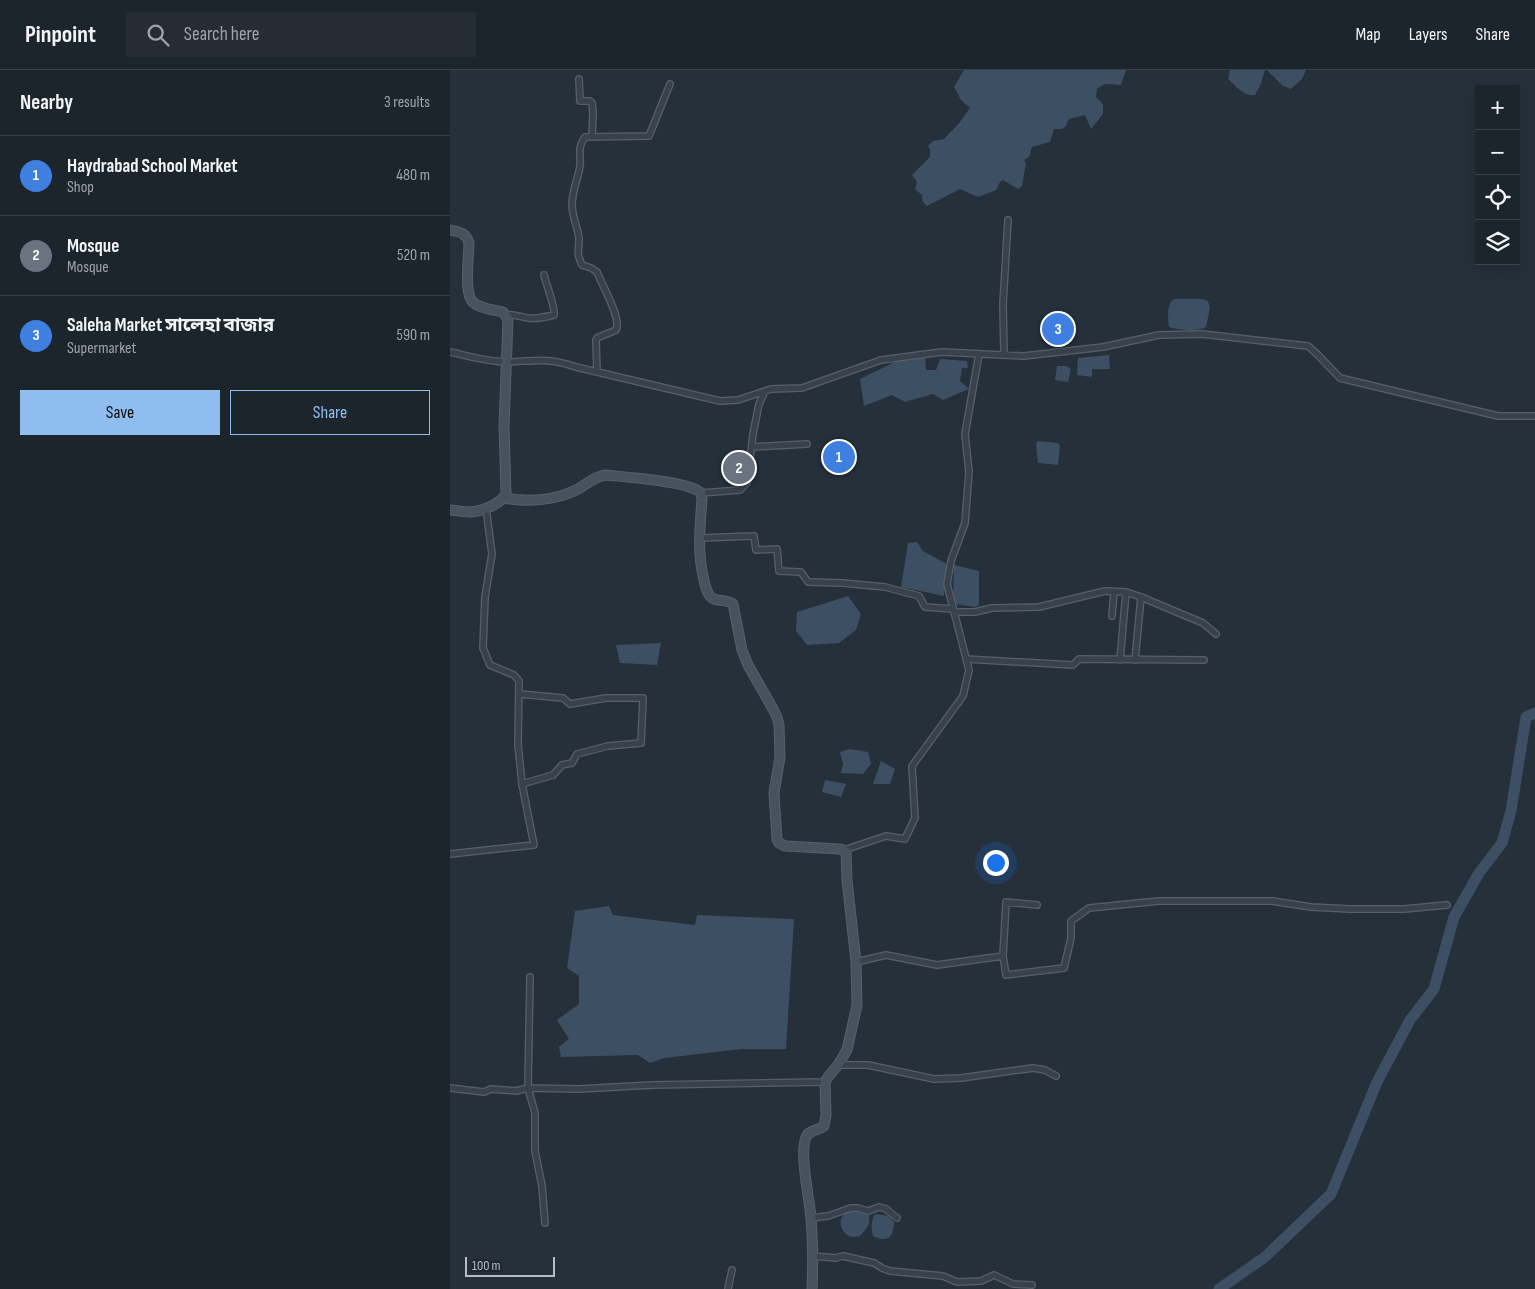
<!DOCTYPE html>
<meta charset="utf-8">
<style>
:root{--surface:#1c242c;--page:#252c34;--text:#f1f3f6;--muted:#a0a4a9;--line:#3a4148;--accent:#90bdf0}
body{margin:0;font-family:"Sofia Sans Condensed","Noto Sans Bengali",sans-serif;background:var(--page);color:var(--text)}
.controls{position:absolute;right:15px;top:15px;display:grid;overflow:hidden;border-radius:0px;box-shadow:0 5px 20px #0002}
.controls button{width:45px;height:45px;display:grid;place-items:center;padding:0;border:0;border-bottom:1px solid var(--line);background:var(--surface);color:var(--text);font:25px sans-serif}
.scale{position:absolute;left:15px;bottom:12px;width:90px;box-sizing:border-box;padding-left:5px;border:2px solid #b5bdc7;border-top:0;font-size:14px;line-height:18px;white-space:nowrap;color:#b5bdc7;-webkit-text-stroke:4px #1e2731;paint-order:stroke}
.you{position:absolute;left:545px;top:792px;width:18px;height:18px;margin:-12px;border:4px solid #fff;border-radius:50%;background:#1a73e8;box-shadow:0 0 0 8px #1a73e833}
.badge{display:grid;place-items:center;width:32px;height:32px;border-radius:50%;background:var(--accent);color:#fff;font-size:16px;font-weight:700}
.pin{position:absolute;translate:-50% -50%;border:2px solid #fff;box-shadow:0 1px 5px #0006}
.list{margin:0;padding:0;list-style:none}
h2{display:flex;justify-content:space-between;align-items:center;height:65px;margin:0;padding:0 20px;font-size:21px}
h2 small{font-size:16px;font-weight:400;color:var(--muted)}
.list li{display:grid;grid-template-columns:32px 1fr auto;gap:15px;align-items:center;box-sizing:border-box;height:80px;padding:0 20px;border-top:1px solid var(--line)}
.list b{display:block;font-size:19px;white-space:nowrap}
.list p{margin:0;font-size:16px;white-space:nowrap;color:var(--muted)}
.list em{font-size:16px;font-style:normal;color:var(--muted)}
.actions{display:flex;gap:10px;padding:15px 20px}
.actions a{flex:1;padding:11px 0;border:1px solid var(--accent);border-radius:0px;text-align:center;font-size:18px;color:var(--accent)}
.actions .main{background:var(--accent);color:#111}
.icon{flex:none;width:28px;height:28px;fill:none;stroke:currentColor;stroke-width:2;stroke-linecap:round;stroke-linejoin:round}
.map{position:relative;flex:none;width:1085px;height:1219px;overflow:hidden}
header{display:flex;align-items:center;gap:30px;box-sizing:border-box;height:70px;padding:0 25px;background:var(--surface);border-bottom:1px solid var(--line)}
header strong{font-size:24px}
nav{display:flex;gap:28px;margin-inline-start:auto;font-size:18px}
.search{width:350px;height:45px;background:var(--page);display:flex;align-items:center;gap:12px;box-sizing:border-box;padding:0 18px;border-radius:0px;color:var(--muted);font-size:19px}
main{display:flex}
aside{flex:1;background:var(--surface)}
.map>svg:first-child{display:block}
.water{fill:#3c4f63}
.lines{fill:none;stroke-linecap:round;stroke-linejoin:round}
.river{stroke:#3c4f63;stroke-width:11}
.street-casing{stroke:#57606a;stroke-width:8}
.secondary-casing{stroke:#57606a;stroke-width:11}
.street{stroke:#39424c;stroke-width:5.5}
.secondary{stroke:#47525e;stroke-width:9}
</style>
<header>
<strong>Pinpoint</strong>
<div class="search"><svg class="icon" aria-label="search" viewBox="0 0 24 24"><circle cx="10" cy="10" r="6"/><path d="M15 15l6 6"/></svg>Search here</div>
<nav><a>Map</a><a>Layers</a><a>Share</a></nav>
</header>
<main>
<aside>
<h2>Nearby<small>3 results</small></h2>
<ul class="list">
<li><span class="badge" style="background:#3f7fe0">1</span><div><b>Haydrabad School Market</b><p>Shop</p></div><em>480 m</em></li>
<li><span class="badge" style="background:#6b7280">2</span><div><b>Mosque</b><p>Mosque</p></div><em>520 m</em></li>
<li><span class="badge" style="background:#3f7fe0">3</span><div><b>Saleha Market সালেহা বাজার</b><p>Supermarket</p></div><em>590 m</em></li>
</ul>
<div class="actions"><a class="main">Save</a><a>Share</a></div>
</aside>
<div class="map">
<svg width="1085" height="1219" viewBox="0 0 1085 1219">
<rect width="100%" height="100%" fill="#25303b"/>
<path class="water" d="M514,0H676L671,15L655,14L647,19L646,27L653,34V44L641,59L635,45L619,49L616,56L612,59H604L600,72L582,77L579,87L574,90L576,93L572,116L568,119L553,110L550,112L546,120L528,127L510,119L477,136C473,133 472,131 472,125L465,119L467,112L462,105L480,87V79L478,76L483,71L494,69L510,52L520,38L511,30L504,17Z
M780,0H815L810,16L805,25C794,27 785,15 778,9Z
M817,0H856L852,9L841,19L833,16Z
M724,229H753L758,231L760,238L756,257C747,262 729,260 719,257C718,248 716,235 724,229Z
M659,285L660,299H642V307L627,305L628,288Z
M475,287L476,300H486L490,289L517,291L518,298H512L510,311L519,319L493,330L483,324L455,332L442,325L414,336L410,309L445,292Z
M607,296H616L621,299L618,312L605,310Z
M587,371L608,373L610,376L608,395L588,393L586,375Z
M467,472L473,481L497,494L494,526L451,517L458,473Z
M504,495L529,501V535L525,537L506,534L503,529Z
M398,526L411,544L406,560L389,573L357,575L346,561L347,542Z
M211,573L207,595L170,593L166,575Z
M400,679L418,682L421,694L413,704L391,703L393,694L390,682Z
M431,691L445,699L440,714H423Z
M375,710L396,714L391,727L372,722Z
M159,836L163,845L245,855L247,845L344,849L336,979H292L214,988L200,993L188,985L111,987L109,977L119,969L107,950L129,934V906L117,898L125,841Z
M402,1140L413,1142L419,1145C421,1155 416,1159 410,1166C408,1166 405,1167 402,1167C393,1165 388,1154 392,1147C394,1143 399,1142 402,1140Z
M427,1144L438,1146L444,1152C444,1168 437,1173 423,1166C421,1159 421,1152 424,1145Z"/>
<g class="lines">
<path class="river" d="M769,1219L815,1187L881,1124L927,1012L960,950L984,919L1004,847L1029,803L1052,773L1061,741L1076,647L1085,643"/>
<g class="street-casing">
<path id="street" d="M129,9L130,31H140L142,33L143,43L142,66
M56,245C65,244 70,247 78,248C87,249 96,247 104,245C106,239 96,214 94,205
M0,282C18,286 38,292 57,292C85,291 98,287 126,297L270,331L288,330L321,319L352,318L431,290L492,282L574,286L653,277L709,265L752,264L858,276L867,284L890,308L1048,346H1085
M554,284L553,234L558,150
M147,302L146,270L147,268L166,260C172,249 152,215 147,202L141,198L132,195C126,182 129,182 129,169C128,157 122,147 122,135C122,121 128,109 130,96C131,85 127,77 135,67L199,66L220,14
M302,377L357,374
M251,423L290,420L297,413L303,364L309,334L315,321
M250,468L304,466L306,480L327,479L329,501L351,502L358,512L393,513L435,517L469,526L475,537L503,539
M504,542H525L542,538L589,537L655,521L676,522L691,527L753,553L766,564
M662,546L664,522
M516,589L623,595L629,589L754,590
M670,590L676,522
M685,590L691,527
M70,624L113,628L120,634L156,628H193L191,673L158,676L127,684L122,693L112,695L103,705L72,714
M394,780L436,766L455,769L465,748L462,696L513,626L519,600L497,514L501,491L515,453L519,402L515,364L529,284
M0,784L84,775L72,714L68,674L69,611L64,605L40,595L33,578L35,527L42,484L36,438
M553,886L556,832L587,835
M406,892L436,885L487,895L553,886L556,905L614,898L621,868V851L639,838L709,831H822L861,837L900,839H954L997,835
M80,907L78,1018L129,1019L202,1015L375,1012
M388,995H418L484,1009L511,1008L583,998L595,1000L606,1006
M0,1018L34,1022L41,1019L66,1021L78,1018L85,1043V1081L92,1116L95,1153
M361,1148L378,1146L401,1138H408L418,1141L429,1137L436,1139L447,1148
M363,1186L386,1188L393,1186L424,1193L432,1198L440,1201L493,1206L507,1212L531,1211L544,1205L563,1214L582,1215
M278,1219L282,1200"/>
</g>
<g class="secondary-casing">
<path id="secondary" d="M0,160C10,162 16,163 19,173C19,187 13,225 24,233C31,239 45,240 53,242L58,249L54,356L56,423C52,434 32,441 21,442C14,442 7,441 0,440
M54,428C78,432 102,431 124,421C135,416 143,407 155,405C175,407 239,411 251,423L252,429C250,457 247,483 254,510C255,516 257,524 262,528C268,532 277,529 283,534L292,580L298,595L323,639L327,647L329,655L330,687L324,723L327,769L329,773L335,776L390,779L396,782L397,810L406,892L407,935L397,980L388,995L378,1007L375,1012L376,1045L374,1056C369,1060 361,1060 357,1065C348,1080 360,1130 361,1149C363,1172 363,1196 362,1219"/>
</g>
<use href="#street" class="street"/>
<use href="#secondary" class="secondary"/>
</g>
</svg>
<div class="controls">
<button>+</button>
<button>−</button>
<button><svg class="icon" aria-label="locate" viewBox="0 0 24 24"><circle cx="12" cy="12" r="6"/><path d="M12 2v4M12 18v4M2 12h4M18 12h4"/></svg></button>
<button><svg class="icon" aria-label="layers" viewBox="0 0 24 24"><path d="M12 4l9 5-9 5-9-5zM3 14l9 5 9-5"/></svg></button>
</div>
<div class="scale">100 m</div>
<div class="you"></div>
<div class="pin badge" style="left:389px;top:387px;background:#3f7fe0">1</div>
<div class="pin badge" style="left:289px;top:398px;background:#6b7280">2</div>
<div class="pin badge" style="left:608px;top:259px;background:#3f7fe0">3</div>
</div>
</main>
